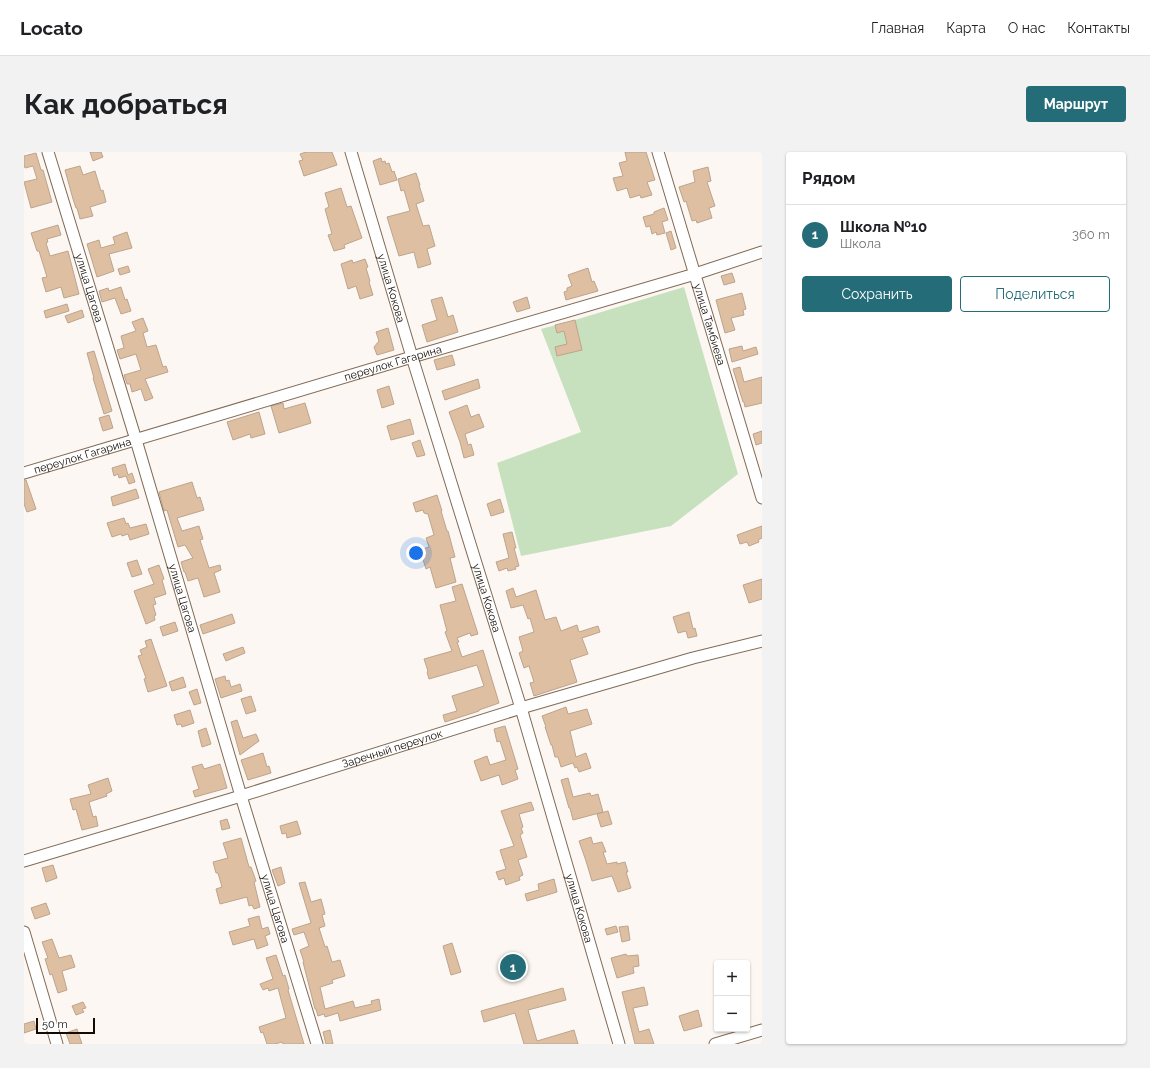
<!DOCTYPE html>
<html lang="ru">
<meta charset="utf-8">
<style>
:root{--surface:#fff;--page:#f2f2f2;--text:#202124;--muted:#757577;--line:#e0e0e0;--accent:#246d78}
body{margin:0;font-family:Raleway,sans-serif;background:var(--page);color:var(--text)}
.controls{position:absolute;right:12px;bottom:12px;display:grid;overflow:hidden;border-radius:4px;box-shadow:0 1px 3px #0004}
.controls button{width:36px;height:36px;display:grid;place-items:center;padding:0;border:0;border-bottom:1px solid var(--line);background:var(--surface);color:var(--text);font:20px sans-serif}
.scale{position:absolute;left:12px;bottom:10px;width:59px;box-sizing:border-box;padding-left:4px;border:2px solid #130a04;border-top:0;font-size:11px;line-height:14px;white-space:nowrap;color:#130a04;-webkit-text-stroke:3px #fff;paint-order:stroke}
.you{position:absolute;left:392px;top:401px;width:14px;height:14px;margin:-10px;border:3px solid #fff;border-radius:50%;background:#1a73e8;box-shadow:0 0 0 6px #1a73e833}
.badge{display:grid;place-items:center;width:26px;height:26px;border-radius:50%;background:var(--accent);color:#fff;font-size:13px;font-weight:700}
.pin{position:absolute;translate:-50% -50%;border:2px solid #fff;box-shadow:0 1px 4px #0006}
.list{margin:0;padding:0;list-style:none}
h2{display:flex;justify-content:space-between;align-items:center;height:52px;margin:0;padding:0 16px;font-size:17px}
h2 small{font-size:13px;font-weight:400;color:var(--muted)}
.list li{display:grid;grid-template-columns:26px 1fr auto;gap:12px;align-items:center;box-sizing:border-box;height:60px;padding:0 16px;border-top:1px solid var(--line)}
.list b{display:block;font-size:15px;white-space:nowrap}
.list p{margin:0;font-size:13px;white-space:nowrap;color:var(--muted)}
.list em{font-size:13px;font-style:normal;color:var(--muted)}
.actions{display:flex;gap:8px;padding:12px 16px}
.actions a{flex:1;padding:9px 0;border:1px solid var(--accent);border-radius:4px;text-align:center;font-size:14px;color:var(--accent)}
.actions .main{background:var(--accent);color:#fff}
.map{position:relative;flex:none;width:738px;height:892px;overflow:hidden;border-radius:4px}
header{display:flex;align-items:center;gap:24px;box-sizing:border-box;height:56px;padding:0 20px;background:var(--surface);border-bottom:1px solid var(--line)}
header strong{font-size:19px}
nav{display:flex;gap:22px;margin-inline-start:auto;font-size:14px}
.intro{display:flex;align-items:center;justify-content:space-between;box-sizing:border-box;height:96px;padding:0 24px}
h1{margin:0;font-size:28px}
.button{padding:10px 18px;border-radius:4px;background:var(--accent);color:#fff;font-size:14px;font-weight:700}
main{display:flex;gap:24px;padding:0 24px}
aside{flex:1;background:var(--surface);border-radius:4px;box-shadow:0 1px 3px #0004}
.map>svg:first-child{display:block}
.green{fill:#c7e1be}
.building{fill:#dfbfa1;stroke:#bca48d}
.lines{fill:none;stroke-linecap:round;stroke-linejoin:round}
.minor-casing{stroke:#826b56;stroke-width:13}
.minor{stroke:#fff;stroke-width:11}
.labels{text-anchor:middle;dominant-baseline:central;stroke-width:4;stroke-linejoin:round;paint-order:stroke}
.street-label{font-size:11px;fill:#130a04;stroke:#fff}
</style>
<header>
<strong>Locato</strong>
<nav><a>Главная</a><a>Карта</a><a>О нас</a><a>Контакты</a></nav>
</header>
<div class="intro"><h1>Как добраться</h1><a class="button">Маршрут</a></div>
<main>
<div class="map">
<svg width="738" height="892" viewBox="0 0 738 892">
<rect width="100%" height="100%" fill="#fcf7f2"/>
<path class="green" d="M660,135L714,322L647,374L497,404L473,311L557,280L517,177L551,168Z"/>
<path class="building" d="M66,0H77L79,5L69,9Z
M282,0H308L313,13L280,24L275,9L279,8L276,2Z
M601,0H622L631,28L623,30L628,43L617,46L616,43L606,46L603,36L593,39L589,26L599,24L595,11L603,9Z
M12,1L17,18H19L28,50L7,56L0,30L13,27L9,14L1,16L0,12V4Z
M357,6L358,10L361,9L362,12L365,11L368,20L370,19L373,28L356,33L349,9Z
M56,14L59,23L71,19L77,39L79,38L82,50L66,55L69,64L56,67L53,56H52L49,47L41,18Z
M684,15L687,29L683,30L691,54L685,56L688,66L673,71L672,68L668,69L662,49L660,50L655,35L671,30L669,19Z
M392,21L396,33H395L400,49L392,52L399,74L405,73L411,94L403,97L407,112L394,116L390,100L375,104L363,65L386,59L380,38L377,39L374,27Z
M317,36L323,55L327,54L338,86L320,93L321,96L310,99L304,83L308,82L301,57L305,55L301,41Z
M640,56L644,68L638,70L641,81L633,83L632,80L628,82L626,74L622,75L619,65L630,62V60Z
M34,73L37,83L23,87L24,90L22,91L26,104L44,99L55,142L40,146L37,135L22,140L18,126L23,125L15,99H13L7,81Z
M647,79L652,96L647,98L642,81Z
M103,80L108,96L85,102L90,119L73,125L63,92L75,88L77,96L91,92L89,85Z
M341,107L344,115L342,116L346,129L345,130L349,143L336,147L332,134L324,137L317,112L328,108L329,111Z
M104,114L106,120L96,123L94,117Z
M564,116L568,130L570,129L574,139L542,148L540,140L543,139V136L548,134L544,123Z
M708,121L711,130L700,133L697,124Z
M97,135L101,148L103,147L107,159L97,162L91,146L78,150L75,139L84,136L85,139Z
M718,141L722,157L719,158L720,163L707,166L711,178L701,181L692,148Z
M418,145L424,165L429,163L434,180L403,190L398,173L413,168L407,148Z
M503,145L506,156L493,160L489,150Z
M43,152L45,159L22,166L20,159Z
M58,158L60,165L44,171L41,164Z
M119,166L124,179L119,181L123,195L132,193L139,215L142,214L144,220L121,227L129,246L121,249L117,237L108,240L106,232H103L100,223L117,218L112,202L96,207L93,198L100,196L97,184L112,179L108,170Z
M551,168L558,198L533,204L531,195L543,192L540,179L533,181L531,173Z
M364,176L370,198L353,203L350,195L355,189L352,180Z
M718,194L719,199L732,195L734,202L708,210L705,197Z
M70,199L88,259L80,262L69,226H70L63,201Z
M428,203L431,213L413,218L410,208Z
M716,215L720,230L738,225V251L721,255L720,250H719L709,217Z
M454,227L456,236L421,248L418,239Z
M365,234L370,252L358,256L353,238Z
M259,251L260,257L281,251L287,271L255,281L247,254Z
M443,253L447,265L455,262L460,275L441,282L444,293L447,292L450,303L440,306L436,290L425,260Z
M235,260L241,282L227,286L226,282L209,288L203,270Z
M85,263L89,276L79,279L75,266Z
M386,267L390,282L367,288L363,274Z
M738,279V291L732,293L729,282Z
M396,288L401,303L393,305L388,291Z
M101,312L104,323L108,321L111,330L105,332L102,324L95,326L94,322L90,324L88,316Z
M0,328H2L12,357L3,360L0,352Z
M168,330L173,346L176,345L180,358L153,366L158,379L175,374L179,387L176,388L185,416L196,413L197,418L190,421L196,440L180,445L174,426L164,429L161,420H160L157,410L169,406L161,393L154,395L143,358L140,359L135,340Z
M112,337L115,346L89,354L87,345Z
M413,343L418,359H417L423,379H424L431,405L426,406L432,430L412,436L406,415L402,417L396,398L405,395L402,386L410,383L404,362L400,361L399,358L392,360L389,351Z
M476,347L480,360L467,364L463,352Z
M100,366L102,372L104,371L106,376L122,372L125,382L106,388L104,382L98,384L97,382L88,385L83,371Z
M738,374V386L734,388L735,390L725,394L723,390L716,392L713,383Z
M488,380L492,396H490L495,414L491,415L492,417L484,419L483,416L475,419L472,410L485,406L479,382Z
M113,408L118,422L108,425L103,411Z
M135,413L140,427L138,428L142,442L130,446L132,452L129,453L132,463L130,464L131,468L122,472L110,439L130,432L124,417Z
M738,427V447L725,451L719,433Z
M438,432L454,482L447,484L446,481L433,486L435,490H433L438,505L459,498L475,551L455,558V559L421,570L419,563L433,559L428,544L460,534L453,513L405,527L403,520L404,519L400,507L428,499L421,480L423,479L416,453L432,449L428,435Z
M489,436L492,445L512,438L521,468L532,465L537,479L553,473L555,480L574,474L576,480L558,486L564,502L546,508L553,530L510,544L506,531L510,530L505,514L500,516L495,501L499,499L495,485L510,480L506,466L504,467L499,453L487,456L482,439Z
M665,460L669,477L671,476L673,484L664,486L662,479L654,481L649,465Z
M208,462L211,471L179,482L176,473Z
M151,470L154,479L139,484L136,475Z
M127,487L143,534L124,540L120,527L122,526L114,504L118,503L116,498L123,495L121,489Z
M219,495L221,501L202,509L199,502Z
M201,524L202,529L205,528L207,535L216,532L218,539L197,546L191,527Z
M159,525L162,535L148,539L145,530Z
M173,537L177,551L170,553L165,540Z
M227,544L232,559L222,562L217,547Z
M542,555L544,562L563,557L568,572L546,579L552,605L562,601L567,616L555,620L553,615L551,616L549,611L537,615L534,605H531L528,593H527L521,575H522L518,564Z
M166,558L170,571L158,575L157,572L153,573L150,563Z
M213,568L219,586L232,582L235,589L216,603L207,570Z
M481,574L494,617L491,618L494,627L478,633L475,623L457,629L450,609L463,604L466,613L482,608L476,589L473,590L470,577Z
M182,576L187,592L178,595L174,579Z
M239,601L243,615L245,614L247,621L224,628L217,608Z
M178,612L180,617L196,612L203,636L171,645L169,639L175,637L168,615Z
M84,626L88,639L82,642L83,644L65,650L69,665L72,664L74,674L58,678L52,657L49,658L46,647L67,642L64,633Z
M544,626L549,645L566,641L567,644L574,642L579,660L549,668L546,656H545L537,628Z
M507,650L510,658L495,662L499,675L497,676L499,681L496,683L503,705L494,708L499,723L495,725L496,728L482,733L480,726L475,728L472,720L482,717L476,698L490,694L477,659Z
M584,659L588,672L577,675L573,662Z
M203,667L206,676L198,678L196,669Z
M273,669L277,682L263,686L262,681L258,682L256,674Z
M567,685L569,692L578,690L582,700H579L583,712L593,710V712L601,710L604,720H602L607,736L594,740L588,724L568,729L562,709L555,689Z
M217,686L225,715H227L232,729L230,730L236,755L230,757L228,753L225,754L223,745L196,752L192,737L198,735L194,721H192L189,710L204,706L199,691Z
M29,713L33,726L22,730L18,716Z
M257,715L261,731L254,734L248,718Z
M530,727L533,740L503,749L501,742L515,738L514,732Z
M281,730L287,750L297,747L301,762L298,763L301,774L295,776L301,795L303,794L308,810L316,808L321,824L308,828L309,831L296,835L301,857L329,849L331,856L348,852L347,849L355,847L357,858L316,869L314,861L301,865L300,862L294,864L292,857H291L279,810H280L276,798L285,794L280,780L270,783L268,777L287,771L275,731Z
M22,751L26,762L11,767L7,756Z
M235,764L238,777L244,775L246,782L241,784L244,793L233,797L230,787L209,793L205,780L226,774L224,767Z
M592,774L594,780L583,783L581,777Z
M604,774L606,788L598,790L595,775Z
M28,787L35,806L47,803L51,815L38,819L43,838L34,841L28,822L26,823L21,807L24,806L18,790Z
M428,791L437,820L427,823L419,794Z
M602,802L603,804L614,803L615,814L609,815L610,821L593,826L587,806Z
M252,803L259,824L261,823L265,837L264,838L280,892H259L258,890L251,892H243L239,880L237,881L235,875L262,866L254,836L245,839L244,836L239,838L236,832L249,827L242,806Z
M620,835L624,853L609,856L615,880L625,877L630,892H611L598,840Z
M539,836L542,848L504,858L513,889L550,878L554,892H500L491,861L460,870L457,859Z
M59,850L62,856L58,857L60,860L52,863L48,854Z
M674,858L678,874L660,879L655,864Z
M10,869L12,877L0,881V872Z
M53,877L58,892H46L42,881Z
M306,878L309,892H302L299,880Z"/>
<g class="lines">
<g class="minor-casing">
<g id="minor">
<path id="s1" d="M24,0L112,288L217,644L293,892"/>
<path id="s2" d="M327,0L388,205L497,556L595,892"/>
<path id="s3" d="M634,0L738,346"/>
<path id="s4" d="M0,321L388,205L671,122L738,100"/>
<path id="s5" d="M0,709L217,644L497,556L669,506L738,489"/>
<path d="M0,780L33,892"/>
<path d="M691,892L738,878"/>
</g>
</g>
<use href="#minor" class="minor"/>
</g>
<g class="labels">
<g class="street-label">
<text stroke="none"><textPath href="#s1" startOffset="142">улица Цагова</textPath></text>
<text stroke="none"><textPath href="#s2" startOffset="142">улица Кокова</textPath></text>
<text stroke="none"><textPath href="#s3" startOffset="180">улица Тамбиева</textPath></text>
<text stroke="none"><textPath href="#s4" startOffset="385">переулок Гагарина</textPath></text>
<text stroke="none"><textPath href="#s4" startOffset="61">переулок Гагарина</textPath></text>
<text stroke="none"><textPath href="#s1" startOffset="466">улица Цагова</textPath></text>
<text stroke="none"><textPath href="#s2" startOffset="466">улица Кокова</textPath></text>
<text stroke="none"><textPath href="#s5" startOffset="385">Заречный переулок</textPath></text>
<text stroke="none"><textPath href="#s1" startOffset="790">улица Цагова</textPath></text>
<text stroke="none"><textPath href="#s2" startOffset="790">улица Кокова</textPath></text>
</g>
</g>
</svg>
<div class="controls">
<button>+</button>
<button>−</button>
</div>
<div class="scale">50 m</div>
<div class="you"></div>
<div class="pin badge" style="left:489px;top:815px">1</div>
</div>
<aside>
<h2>Рядом<small></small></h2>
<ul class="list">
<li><span class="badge">1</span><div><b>Школа №10</b><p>Школа</p></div><em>360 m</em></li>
</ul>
<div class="actions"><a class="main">Сохранить</a><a>Поделиться</a></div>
</aside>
</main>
